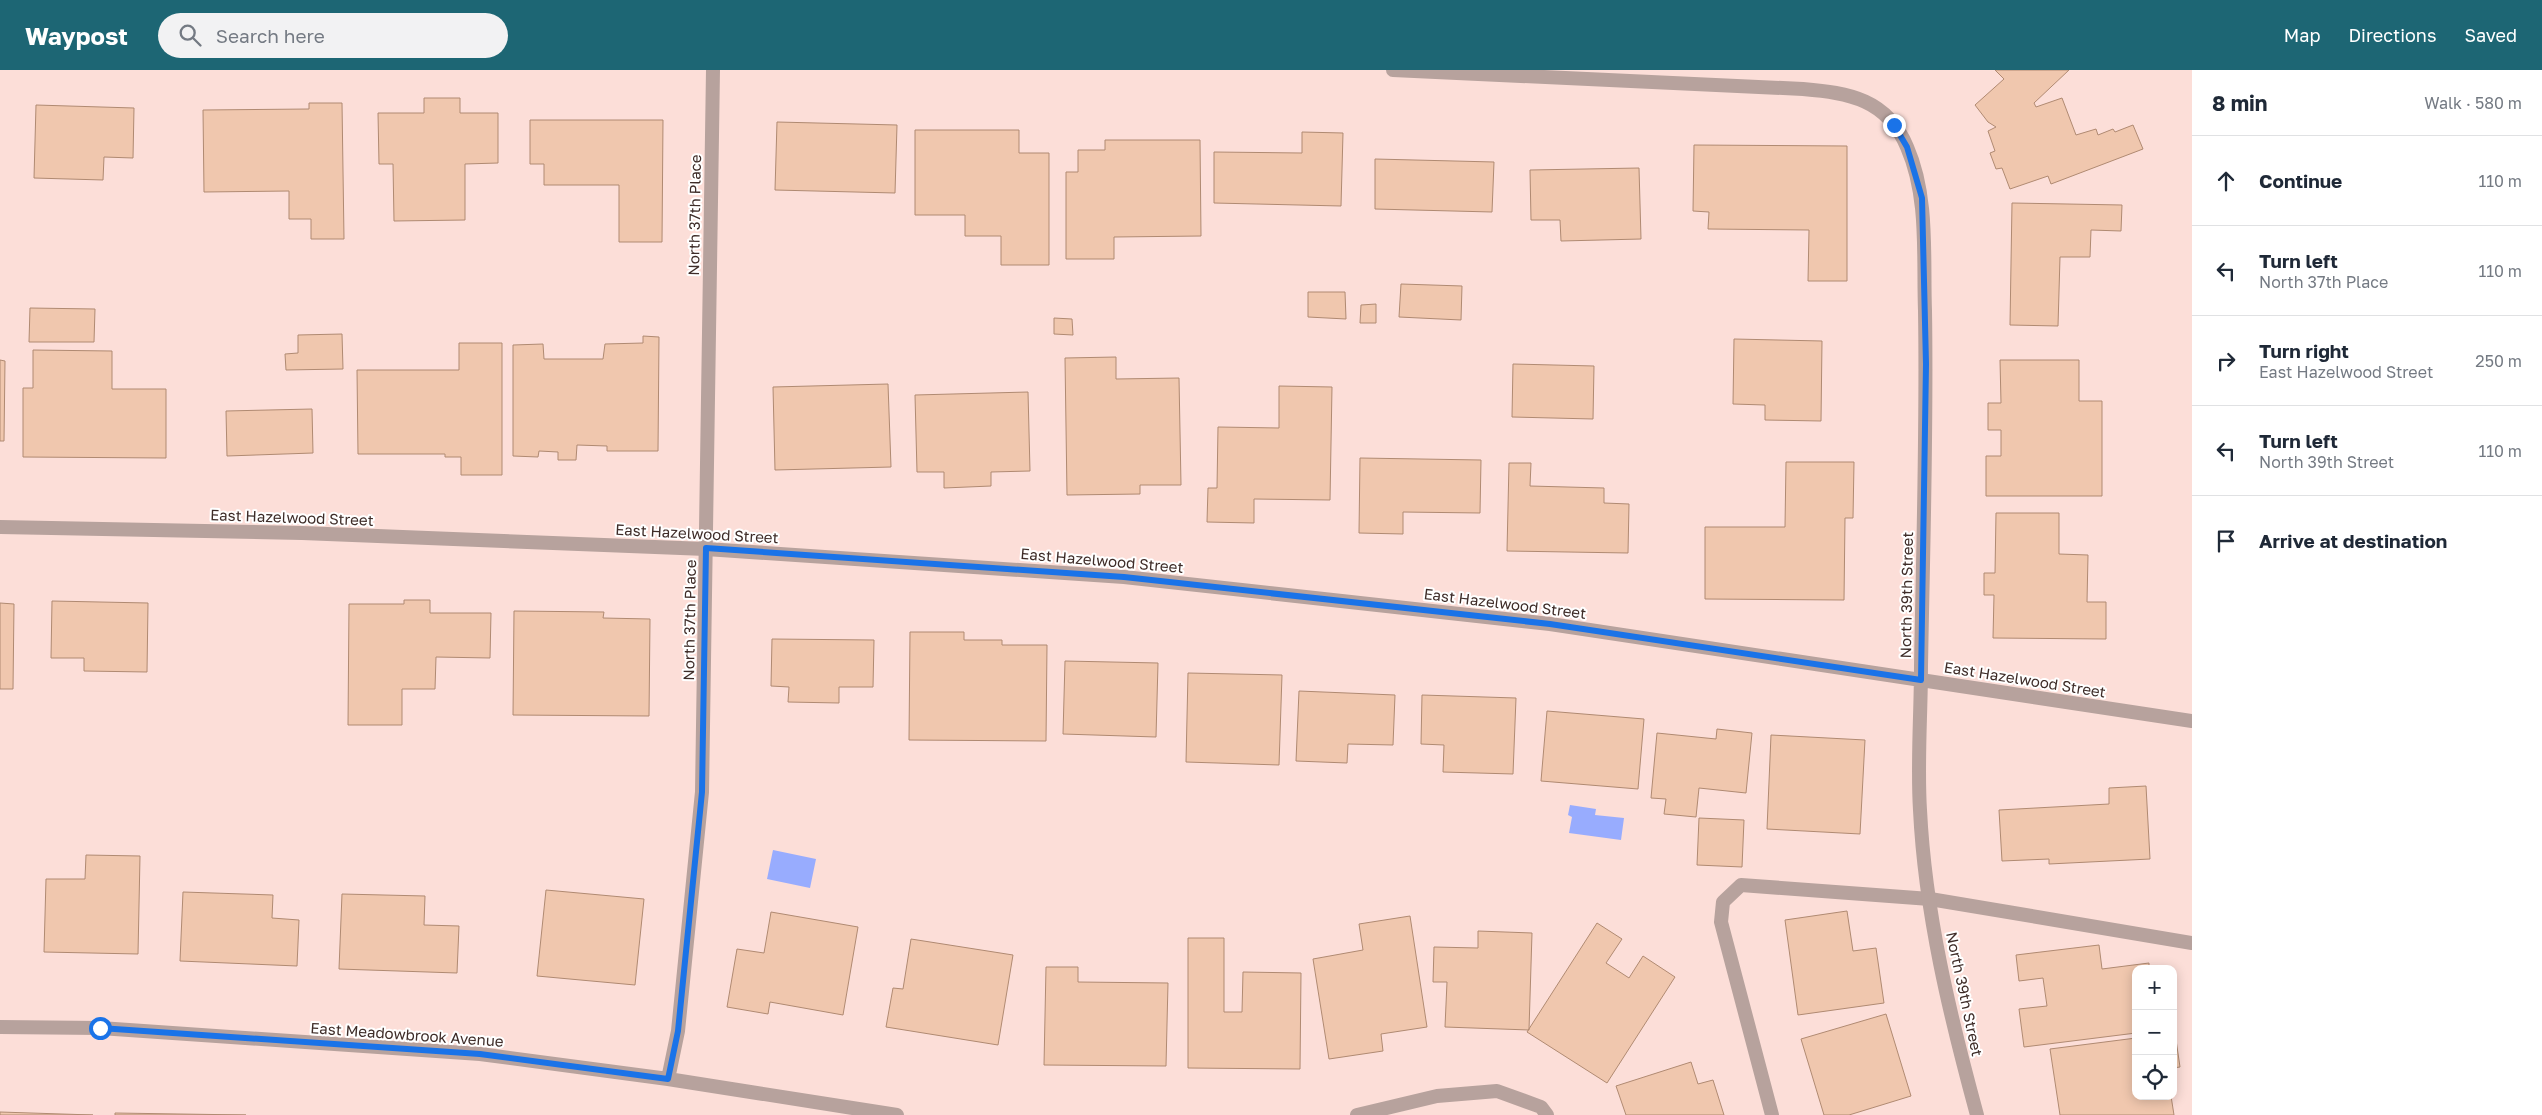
<!DOCTYPE html>
<meta charset="utf-8">
<style>
:root{--surface:#fff;--page:#f2f2f3;--text:#1f2937;--muted:#747a83;--line:#e0e1e3;--accent:#1d6674}
body{margin:0;font-family:"Golos Text",sans-serif;background:var(--page);color:var(--text)}
.controls{position:absolute;right:15px;bottom:15px;display:grid;overflow:hidden;border-radius:10px;box-shadow:0 2px 12px #0003}
.controls button{width:45px;height:45px;display:grid;place-items:center;padding:0;border:0;border-bottom:1px solid var(--line);background:var(--surface);color:var(--text);font:25px sans-serif}
.stop{position:absolute;width:15px;height:15px;margin:-11px;border:4px solid #1a73e8;border-radius:50%;background:#fff}
.stop.end{background:#1a73e8;border-color:#fff;box-shadow:0 1px 5px #0008}
.list{margin:0;padding:0;list-style:none}
h2{display:flex;justify-content:space-between;align-items:center;height:65px;margin:0;padding:0 20px;font-size:21px}
h2 small{font-size:16px;font-weight:400;color:var(--muted)}
.list li{display:grid;grid-template-columns:32px 1fr auto;gap:15px;align-items:center;box-sizing:border-box;height:90px;padding:0 20px;border-top:1px solid var(--line)}
.list b{display:block;font-size:19px;white-space:nowrap}
.list p{margin:0;font-size:16px;white-space:nowrap;color:var(--muted)}
.list em{font-size:16px;font-style:normal;color:var(--muted)}
.icon{flex:none;width:28px;height:28px;fill:none;stroke:currentColor;stroke-width:2;stroke-linecap:round;stroke-linejoin:round}
.map{position:relative;flex:none;width:2192px;height:1045px;overflow:hidden}
header{display:flex;align-items:center;gap:30px;box-sizing:border-box;height:70px;padding:0 25px;background:var(--accent);color:#fff}
header strong{font-size:24px}
nav{display:flex;gap:28px;margin-inline-start:auto;font-size:18px}
.search{width:350px;height:45px;background:var(--page);display:flex;align-items:center;gap:12px;box-sizing:border-box;padding:0 18px;border-radius:28px;color:var(--muted);font-size:19px}
main{display:flex}
aside{flex:1;background:var(--surface)}
.map>svg:first-child{display:block}
.water{fill:#98acfe}
.building{fill:#f0c7ae;stroke:#b08a72}
.lines{fill:none;stroke-linecap:round;stroke-linejoin:round}
.service{stroke:#b7a29d;stroke-width:14}
.minor{stroke:#b7a29d;stroke-width:14}
.route{stroke:#1a73e8;stroke-width:6}
.labels{text-anchor:middle;dominant-baseline:central;stroke-width:4;stroke-linejoin:round;paint-order:stroke}
.street-label{font-size:15px;fill:#3e2c28;stroke:#fff}
</style>
<header>
<strong>Waypost</strong>
<div class="search"><svg class="icon" aria-label="search" viewBox="0 0 24 24"><circle cx="10" cy="10" r="6"/><path d="M15 15l6 6"/></svg>Search here</div>
<nav><a>Map</a><a>Directions</a><a>Saved</a></nav>
</header>
<main>
<div class="map">
<svg width="2192" height="1045" viewBox="0 0 2192 1045">
<rect width="100%" height="100%" fill="#fcded8"/>
<path class="water" d="M1570,735L1596,739L1595,745L1624,748L1621,770L1569,763L1572,747L1568,745Z
M773,780L816,789L810,818L767,809Z"/>
<path class="building" d="M1995,0H2069L2034,33L2036,37L2062,28L2076,65L2096,59L2098,65L2113,59L2115,62L2133,55L2143,79L2051,114L2048,106L2010,119L2002,98L1996,99L1990,83L1995,81L1988,61L1996,57L1988,52L1975,35L2004,9Z
M424,28H460V43H498V93L465,94V150L394,151L393,94H379L378,43H424Z
M309,33H342L344,169H311V149H289V121L204,122L203,40L309,39Z
M36,35L134,38L133,88L104,87L103,110L34,108Z
M530,50H663L662,172H619V115H544V94H530Z
M777,52L897,55L895,123L775,120Z
M915,60H1019V83H1049V195H1001V166H965V145H915Z
M1302,62L1343,63L1341,136L1214,133V82L1302,83Z
M1105,70H1200L1201,166L1114,167V189H1066V102H1078V80H1105Z
M1694,75L1847,76V211H1808L1809,160L1708,159L1709,142L1693,141Z
M1375,89L1494,92L1492,142L1375,139Z
M1639,98L1641,169L1561,171L1560,150H1531L1530,100Z
M2012,133L2122,135L2121,161L2091,160L2090,187H2060L2058,256L2010,255Z
M1401,214L1462,216L1461,250L1399,247Z
M1308,222H1345L1346,249L1308,247Z
M1376,234V253H1360L1361,235Z
M30,238L95,239L94,272H29Z
M1054,248L1072,249L1073,265L1054,264Z
M342,264L343,299L286,300L285,284L298,283V265Z
M643,266L659,267L658,381H607V376L577,375L576,390H558V382L539,381L538,387L513,386V275L543,274L544,289H603L605,274L643,273Z
M1734,269L1822,271L1821,351L1765,350V335L1733,334Z
M459,273H502V405H461V387H445V384H358L357,300H459Z
M33,280L112,281V319H166V388L23,387V318H33Z
M1116,287V309L1179,308L1181,415H1140V424L1067,425L1065,288Z
M0,290L5,291L4,371H0Z
M2000,290H2079V331H2102V426H1986V386H2001V360H1988V333H2001Z
M1513,294L1594,296L1593,349L1512,347Z
M888,314L891,397L775,400L773,317Z
M1279,316L1332,317L1330,430L1254,429V453L1207,452L1208,418H1217L1218,357L1279,358Z
M1028,322L1030,401L991,402V416L944,418V402H917L915,325Z
M312,339L313,383L227,386L226,341Z
M1360,388L1481,390L1480,443L1403,442V464L1359,463Z
M1786,392H1854L1853,448H1845L1844,530L1705,529V457H1785Z
M1509,393H1531L1530,416L1604,418V433L1629,434L1628,483L1507,481Z
M1996,443H2059V484L2088,485L2087,532H2106V569L1993,568L1994,525H1984V503H1995Z
M404,530H430V543H491L490,588L436,587L435,619H402V655H348L349,534H404Z
M52,531L148,533L147,602L84,601V588H51Z
M0,533L14,534L13,619H0Z
M514,541L604,542L603,548L650,549L649,646L513,645Z
M910,562H964V570H1002V575H1047L1046,671L909,670Z
M772,569L874,570L873,617H839V633L788,632L789,617L771,616Z
M1065,591L1158,593L1156,667L1063,664Z
M1188,603L1282,605L1279,695L1186,692Z
M1299,621L1395,625L1393,675L1348,674L1347,693L1296,691Z
M1422,625L1516,628L1513,704L1443,702L1444,675L1421,674Z
M1547,641L1644,649L1638,719L1541,711Z
M1717,659L1752,663L1746,723L1699,718L1696,747L1664,744L1666,729L1651,728L1657,663L1716,669Z
M1771,665L1865,670L1860,764L1767,759Z
M2146,716L2150,789L2049,794V789L2002,791L1999,740L2109,734V718Z
M1699,748L1744,750L1742,797L1697,795Z
M86,785L140,786L138,884L44,882L46,809H85Z
M546,820L644,829L635,915L537,906Z
M183,822L273,825L272,848L299,850L297,896L180,891Z
M342,824L425,826L424,855L459,856L457,903L339,899Z
M1847,841L1853,881L1876,878L1884,933L1798,945L1785,850Z
M771,842L858,857L843,945L770,932L768,944L727,937L737,879L764,883Z
M1410,846L1427,957L1381,964L1383,981L1329,989L1313,889L1363,880L1359,854Z
M1597,853L1622,869L1606,893L1629,908L1643,886L1675,907L1607,1013L1527,962Z
M1478,861L1532,863L1529,960L1445,957L1447,912H1433L1434,877L1478,878Z
M1188,868H1224V942H1242L1243,902L1301,903L1300,999L1188,998Z
M911,869L1013,885L998,975L886,957L893,918L903,919Z
M2099,875L2102,899L2149,893V899H2136V963L2024,977L2019,939L2047,936L2043,908L2019,911L2016,885Z
M1046,897H1078V912L1168,913L1166,996L1044,995Z
M1886,944L1911,1026L1849,1045H1824L1801,969Z
M2175,963L2180,997L2173,998V964Z
M2136,968V1026H2171L2174,1045H2060L2050,979Z
M1691,992L1698,1014L1713,1010L1724,1045H1626L1616,1016Z
M0,1042L93,1045H0Z
M115,1043L246,1045H115Z"/>
<g class="lines">
<path class="service" d="M1772,1045L1721,852L1723,832L1741,815L1930,829L2192,873"/>
<path class="minor" d="M1393,0L1803,19C1849,23 1887,29 1907,77C1929,127 1923,187 1925,241C1927,359 1923,478 1921,596C1921,644 1917,693 1920,740C1925,843 1950,946 1977,1045
M0,457L302,463L706,479L1124,507L1550,554L2192,651
M0,957L100,958L480,984L668,1009L897,1045
M668,1009L678,961L702,722L713,0
M1357,1045L1437,1026L1497,1021L1541,1037L1547,1045"/>
</g>
<g class="lines">
<path class="route" d="M100,958L480,984L668,1009L678,961L702,722L706,478L1124,507L1550,554L1921,610L1926,294L1922,128L1907,77L1894,55"/>
</g>
<g class="labels">
<g class="street-label">
<text transform="translate(694 145) rotate(-89)">North 37th Place</text>
<text transform="translate(292 447) rotate(2)">East Hazelwood Street</text>
<text transform="translate(697 463) rotate(3)">East Hazelwood Street</text>
<text transform="translate(1102 490) rotate(5)">East Hazelwood Street</text>
<text transform="translate(1906 525) rotate(-89)">North 39th Street</text>
<text transform="translate(1505 533) rotate(7)">East Hazelwood Street</text>
<text transform="translate(689 550) rotate(-89)">North 37th Place</text>
<text transform="translate(2025 609) rotate(9)">East Hazelwood Street</text>
<text transform="translate(1965 924) rotate(78)">North 39th Street</text>
<text transform="translate(407 964) rotate(4)">East Meadowbrook Avenue</text>
</g>
</g>
</svg>
<div class="controls">
<button>+</button>
<button>−</button>
<button><svg class="icon" aria-label="locate" viewBox="0 0 24 24"><circle cx="12" cy="12" r="6"/><path d="M12 2v4M12 18v4M2 12h4M18 12h4"/></svg></button>
</div>
<div class="stop" style="left:100px;top:958px"></div>
<div class="stop end" style="left:1894px;top:55px"></div>
</div>
<aside>
<h2>8 min<small>Walk · 580 m</small></h2>
<ul class="list">
<li><svg class="icon" aria-label="ahead" viewBox="0 0 24 24"><path d="M12 20V5M6 11l6-6 6 6"/></svg><div><b>Continue</b></div><em>110 m</em></li>
<li><svg class="icon" aria-label="left" viewBox="0 0 24 24"><path d="M17 20v-9H6M10 6l-5 5 5 5"/></svg><div><b>Turn left</b><p>North 37th Place</p></div><em>110 m</em></li>
<li><svg class="icon" aria-label="right" viewBox="0 0 24 24"><path d="M7 20v-9h11M14 6l5 5-5 5"/></svg><div><b>Turn right</b><p>East Hazelwood Street</p></div><em>250 m</em></li>
<li><svg class="icon" aria-label="left" viewBox="0 0 24 24"><path d="M17 20v-9H6M10 6l-5 5 5 5"/></svg><div><b>Turn left</b><p>North 39th Street</p></div><em>110 m</em></li>
<li><svg class="icon" aria-label="arrive" viewBox="0 0 24 24"><path d="M6 21V4h12l-3 4 3 4H6"/></svg><div><b>Arrive at destination</b></div></li>
</ul>
</aside>
</main>
